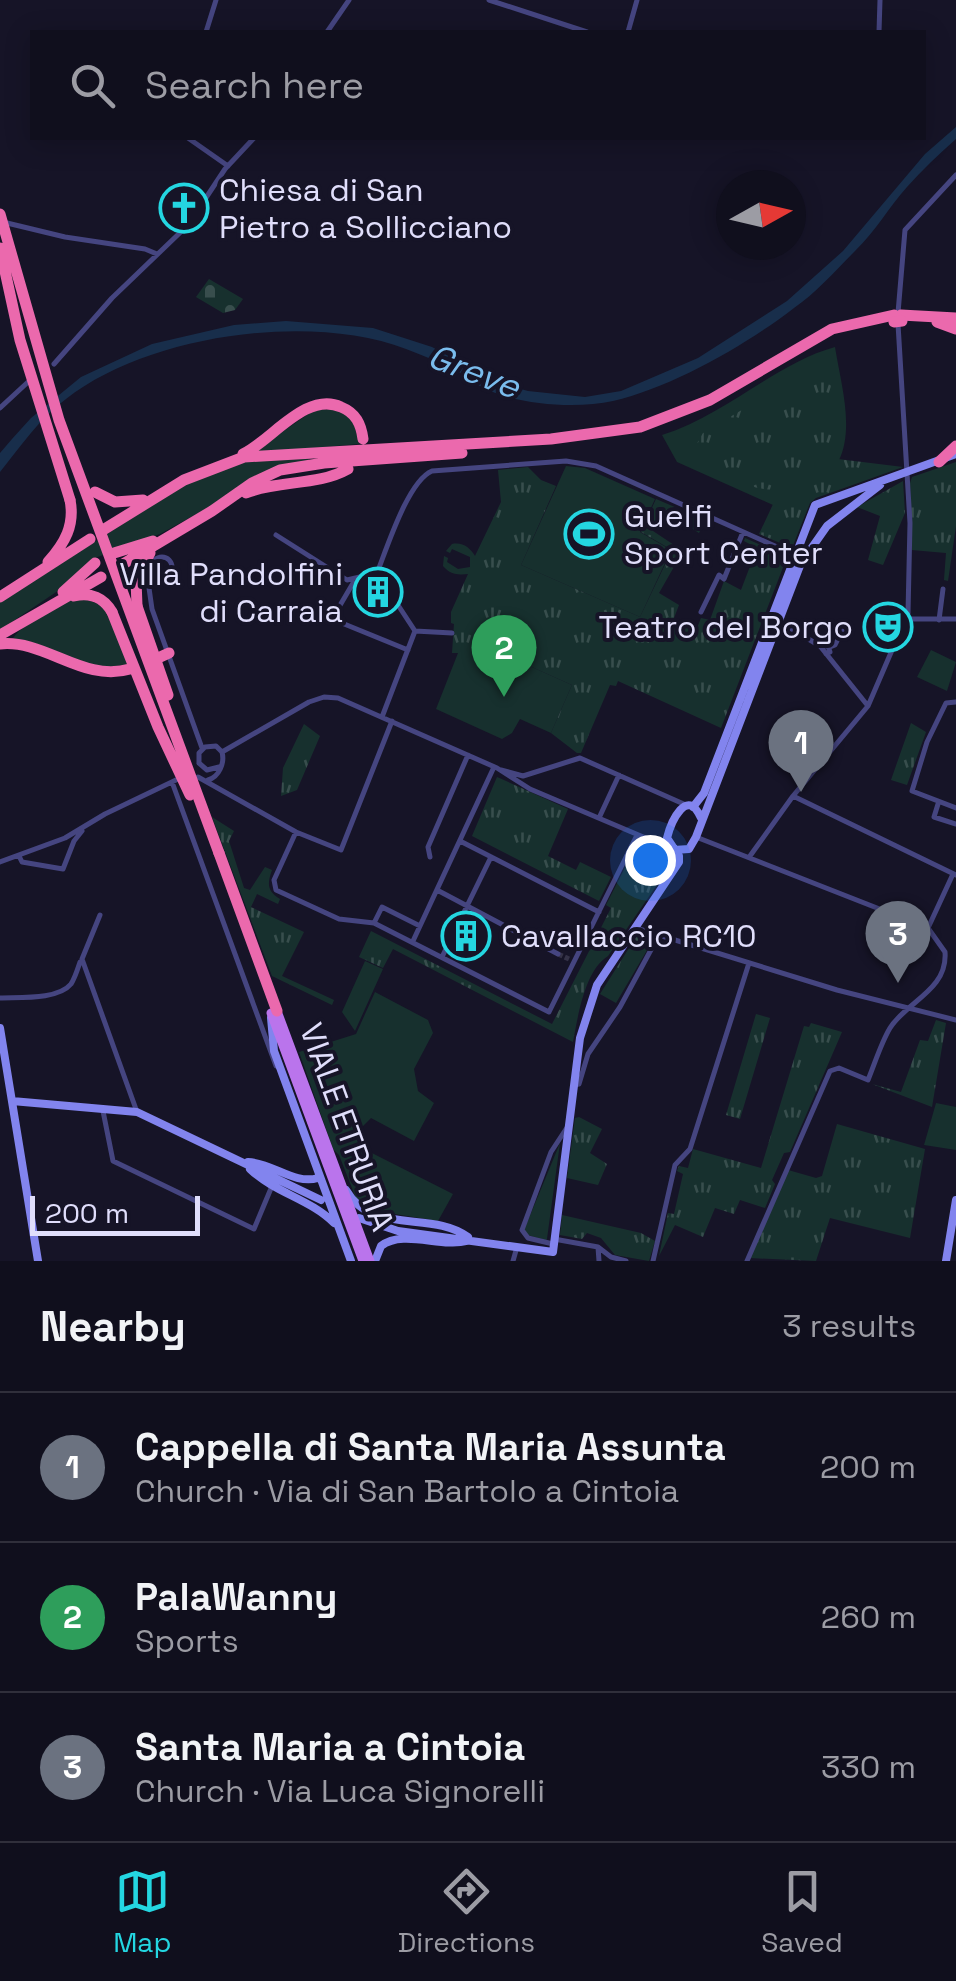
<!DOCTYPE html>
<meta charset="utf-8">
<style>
:root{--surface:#100f1d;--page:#1e1d2a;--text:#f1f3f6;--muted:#9c9ca4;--line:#302f3b;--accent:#24d6e1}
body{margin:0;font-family:"Space Grotesk",sans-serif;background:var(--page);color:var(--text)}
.compass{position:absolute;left:716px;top:170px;width:90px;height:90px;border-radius:50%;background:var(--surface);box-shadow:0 5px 25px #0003;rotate:82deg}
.scale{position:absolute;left:30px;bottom:25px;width:170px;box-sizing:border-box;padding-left:10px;border:5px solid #e0defb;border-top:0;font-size:28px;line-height:35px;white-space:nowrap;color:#e0defb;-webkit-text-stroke:8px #161427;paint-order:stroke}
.you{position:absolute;left:650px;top:860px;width:35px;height:35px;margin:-25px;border:8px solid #fff;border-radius:50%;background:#1a73e8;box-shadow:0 0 0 15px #1a73e833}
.badge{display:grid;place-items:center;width:65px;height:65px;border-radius:50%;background:var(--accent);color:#fff;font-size:32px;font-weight:700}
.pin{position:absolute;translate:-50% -82px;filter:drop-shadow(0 2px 5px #0008)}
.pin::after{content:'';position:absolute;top:52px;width:35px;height:30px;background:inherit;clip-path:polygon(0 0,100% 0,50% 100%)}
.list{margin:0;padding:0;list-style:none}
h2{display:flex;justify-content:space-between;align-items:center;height:130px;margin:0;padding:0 40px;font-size:42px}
h2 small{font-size:32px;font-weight:400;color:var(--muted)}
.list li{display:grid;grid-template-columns:65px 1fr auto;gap:30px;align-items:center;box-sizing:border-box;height:150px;padding:0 40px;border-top:2px solid var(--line)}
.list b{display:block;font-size:38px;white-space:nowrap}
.list p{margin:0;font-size:32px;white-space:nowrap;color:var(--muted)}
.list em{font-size:32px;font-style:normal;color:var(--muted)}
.icon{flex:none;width:55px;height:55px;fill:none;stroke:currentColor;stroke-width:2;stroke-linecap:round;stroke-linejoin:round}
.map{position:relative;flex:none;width:956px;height:1261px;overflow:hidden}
.search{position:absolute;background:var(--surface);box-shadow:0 5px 25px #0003;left:30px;right:30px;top:30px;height:110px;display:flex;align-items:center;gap:25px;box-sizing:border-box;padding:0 35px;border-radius:0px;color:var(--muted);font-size:38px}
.sheet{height:580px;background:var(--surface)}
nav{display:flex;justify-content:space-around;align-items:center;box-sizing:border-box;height:140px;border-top:2px solid var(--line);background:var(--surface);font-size:28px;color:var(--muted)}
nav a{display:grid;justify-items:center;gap:5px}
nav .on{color:var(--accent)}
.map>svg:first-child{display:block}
.green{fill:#17302e}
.cemetery{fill:url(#cemetery-stones)}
.park{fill:url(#park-tufts)}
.water{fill:#182e4b}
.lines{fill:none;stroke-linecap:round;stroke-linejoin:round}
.street-tunnel{stroke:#343247;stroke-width:5;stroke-dasharray:5 2.5;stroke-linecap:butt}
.street{stroke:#454580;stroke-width:5}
.secondary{stroke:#8284ee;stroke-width:8}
.primary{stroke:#ba74ec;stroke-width:9}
.highway{stroke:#eb69ad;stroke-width:11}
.highway-bridge{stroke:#eb69ad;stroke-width:11}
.labels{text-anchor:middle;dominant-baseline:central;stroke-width:8;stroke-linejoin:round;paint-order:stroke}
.poi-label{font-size:32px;fill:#e0defb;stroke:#161427;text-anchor:start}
.street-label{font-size:32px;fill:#e0defb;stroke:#161427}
.water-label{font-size:35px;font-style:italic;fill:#7abced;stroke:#161427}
</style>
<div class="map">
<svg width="956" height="1261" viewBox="0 0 956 1261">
<defs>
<pattern id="cemetery-stones" width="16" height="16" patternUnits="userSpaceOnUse" patternTransform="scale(2.5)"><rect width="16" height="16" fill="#17302e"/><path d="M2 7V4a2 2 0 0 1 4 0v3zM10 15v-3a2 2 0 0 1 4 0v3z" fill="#384e4d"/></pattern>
<pattern id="park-tufts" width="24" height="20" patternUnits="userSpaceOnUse" patternTransform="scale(2.5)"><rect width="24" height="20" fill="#17302e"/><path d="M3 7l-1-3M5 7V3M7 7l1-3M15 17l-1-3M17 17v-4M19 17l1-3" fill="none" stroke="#384e4d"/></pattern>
</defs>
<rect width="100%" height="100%" fill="#161427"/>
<path class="green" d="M835,347C843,397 865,460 810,490C799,496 785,500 773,505L677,462L662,435C726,415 776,363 835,347Z
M337,409L353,420L359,444L252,453L314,410Z
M306,454L310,461L233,494L160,534L95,558L68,584L0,630V602L186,484L234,463Z
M566,466L585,468L655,499L640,532L671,550L640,617L521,565Z
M81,597L103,606L130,664L100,668L13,638C26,621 59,603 81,597Z
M931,650L956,662L947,691L917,677Z
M458,653H501L572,685L551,733L520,719L512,733L502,739L436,709Z
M365,961L383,969L355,1031L342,1012Z
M375,992L428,1020L433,1033L414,1069L418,1091L434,1103L414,1141L371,1118L359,1130L362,1148L453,1194L438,1221L376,1211L357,1201L339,1155L333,1149L299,1052L356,1034Z
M936,1103L956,1107V1150L924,1145Z
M560,1143L547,1239L546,1240L527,1235L524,1230Z"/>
<path class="cemetery" d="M209,279L243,299L235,310L223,313L196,297Z"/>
<path class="park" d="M819,364L825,366L829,374C832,397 838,422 835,445C834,456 826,464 818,472C784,506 738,485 702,463L696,445L703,433Z
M838,459L903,467L816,498L810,503L792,548L759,534L775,500L810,487Z
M956,462V526L948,581L944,580L946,553L912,550L910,483L912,477Z
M528,467L541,480L556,486L521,565L640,617L672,550L641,532L656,499L705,520L699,533L662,509L653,531L683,551L659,593L679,605L674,618L697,628L701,618L710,620L724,581L741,590L757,548L744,541L745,538L787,557L721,728L618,681L616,686L610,685L581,753H577L551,733L572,685L501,653H452L454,624L451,623V612L468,574C458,575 451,575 443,566L444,556L448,558L447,562L458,569L470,567V557L452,549L450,553L446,551L452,544C463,542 470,548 475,556L501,502L498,470Z
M903,481L905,513L883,565L868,560L880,516L857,507Z
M911,723L926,732L907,785L891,780Z
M304,724L320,736L297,790L281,796L283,768Z
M497,777L568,809L548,856L576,870L580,862L611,877L599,901L472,836Z
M212,817L234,831L229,841L244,888L250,890L265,867L272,870C267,884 267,891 280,899L278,904L257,894L251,907L304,932L282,976L334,1000L332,1005L272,976Z
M639,840L673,856L674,860L608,956C585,970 578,1015 573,1042L393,949L383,968L359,957L371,931L552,1024L611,908L606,905Z
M641,936L653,940L616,1003L600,994L636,937Z
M756,1014L770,1018L740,1119L726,1115Z
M936,1020L946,1023L932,1107L872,1084L901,1092L920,1040L928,1041Z
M811,1023L842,1032L790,1152L784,1153L772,1180L775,1184L765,1208L740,1200L734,1214L715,1208L703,1237L675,1225L659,1256L668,1213L674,1214L683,1174L677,1171L679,1166L688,1168L693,1149L761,1168L804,1026L809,1027Z
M579,1117L602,1129L590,1153L607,1164L598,1185L567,1178L575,1118Z
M837,1124L925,1149L910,1238L830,1218L816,1261L750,1258L788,1170L816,1178L822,1176Z
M562,1215L641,1233L655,1241L649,1261L615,1255L601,1238L587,1233L582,1239L560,1235Z"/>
<path class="water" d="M956,127V139C939,154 922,170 907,187C889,207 875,232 855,251C836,270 816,293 794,308C746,345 673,387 613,401C575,409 515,405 480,386C471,382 464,374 455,370C439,362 422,355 406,349C309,312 148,335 66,399C40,418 20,447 0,472V453L12,439L31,418L81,377L152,344L234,325L286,321L373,328L432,347L496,382L528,391L585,397L621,391L698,358L787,301L843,251L925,154Z"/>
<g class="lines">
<path class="street-tunnel" d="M558,954L569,959"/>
<path class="street" d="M489,0L587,32
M206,32L216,0
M327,32L349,0
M628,32L637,0
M879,32L880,0
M188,138L228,166
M191,197L203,203
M7,223L65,237L145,249L157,254
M898,313L905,230L956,175
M54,364L112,298L188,225L225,169L254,138
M0,408L28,382
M276,535L347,580L377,573
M152 567a10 10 0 1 1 20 0a10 10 0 1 1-20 0Z
M153,567L149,588L152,609L202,748
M377,573C387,548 408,481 432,471L566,461L596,466L795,555
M377,573L415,631
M356,578L332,619L408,650
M701,612L719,575L724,579L743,532
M907,619H956
M939,620L943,589
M780,622L820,646H828L830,652L826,654
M415,631L452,633
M820,646L868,706
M828,646L835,628
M830,647L835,645L842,631
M956,702L946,703L927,742L912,791L956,808
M382,717L415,631
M222,752L309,702L324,697L338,698L497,768L530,789L674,850
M199,763V753L205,747L216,746L222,752
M199,763L207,770L219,767
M501,770L523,776L580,758L686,805
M198,777L296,832L341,850L392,721
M208,780C219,777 225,763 222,752
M172,782L276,1066
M793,796L956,875
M938,804L934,817L956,824
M599,818L619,775
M296,832L274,880L276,890L339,919L374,923
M696,837L928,928
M460,841L599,912
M19,856L22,862L63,869L74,841L82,831
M750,856L793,796L868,706L908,613L910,523L898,324
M430,857L428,847L468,755
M0,862L65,838L105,814L176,780
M437,890L558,954
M100,915L82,959L137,1112
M420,926L382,907L374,923L549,1012L637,835
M636,928L837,990L956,1020
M928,928L953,874
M413,941L494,767
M442,957L491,857
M0,998C19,997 58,1000 71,984C75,978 78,968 80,962
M574,1085L579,1084L588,1054L620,1007L659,935
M103,1111L113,1161L254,1229L272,1186
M554,1239L598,1247L611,1257L626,1261
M553,1244L528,1238L522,1230L551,1152L568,1126
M598,1247L599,1261
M513,1261L517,1247
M653,1261L675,1165L690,1149L749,963
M747,1261L830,1071L839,1068L868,1080C875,1063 881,1043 890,1028C906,1002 948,990 945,952L928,928"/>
<path class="secondary" d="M693,807L704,793L815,505L956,454
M674,850L689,849L696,837L801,563L827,526L880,485
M271,1018L274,1051L351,1261
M0,1028L38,1261
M12,1101L137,1112L321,1200
M248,1162C273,1163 294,1185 318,1178
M250,1169C275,1193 310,1199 334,1223
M346,1190C372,1236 432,1210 468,1237
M359,1218L398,1231L553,1252L580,1038L597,985L679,862V856L667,838C671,822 687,786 701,818
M375,1261L381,1246C403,1229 441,1248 467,1241
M946,1261L956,1200"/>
<path class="primary" d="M277,1011L370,1261
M271,1013L363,1261"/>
<path class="highway" d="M901,315L956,318
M937,322L956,329
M243,454C272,440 306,391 341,407C356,413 361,424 363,439
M939,462L956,446
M95,492L115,502L143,500
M246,493C278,480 318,486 348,469
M103,530L184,480L244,457L551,439L640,427L710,400L832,329L894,315
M114,553L153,541
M48,562C65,543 75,525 70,500
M118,567L212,511L252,483L280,470L324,463L462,453
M63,592L95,563
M74,596C91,592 104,598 112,612
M0,597L90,539
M137,606L136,580L150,553
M0,635L101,577
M0,644C45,639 83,683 130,669
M158,658L169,653
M219,853L277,1011"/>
<path class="highway-bridge" d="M0,214L59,420L219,853
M0,248L20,340L70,500
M894,322L902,321
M137,606L168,695
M112,612L158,727L190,795"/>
</g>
<defs>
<g id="church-ring" transform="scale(2.5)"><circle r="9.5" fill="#161427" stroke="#24d6e1" stroke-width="1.5"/><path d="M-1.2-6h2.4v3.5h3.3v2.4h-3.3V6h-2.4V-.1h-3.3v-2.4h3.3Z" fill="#24d6e1"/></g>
<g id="stadium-ring" transform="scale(2.5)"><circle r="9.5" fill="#161427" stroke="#24d6e1" stroke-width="1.5"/><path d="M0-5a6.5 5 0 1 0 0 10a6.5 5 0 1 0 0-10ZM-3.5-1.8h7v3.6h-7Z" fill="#24d6e1"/></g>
<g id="building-ring" transform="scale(2.5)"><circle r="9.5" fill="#161427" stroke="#24d6e1" stroke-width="1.5"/><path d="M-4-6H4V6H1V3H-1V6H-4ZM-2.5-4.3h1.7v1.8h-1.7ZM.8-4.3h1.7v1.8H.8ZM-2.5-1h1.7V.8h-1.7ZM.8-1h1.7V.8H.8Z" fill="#24d6e1"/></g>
<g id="theatre-ring" transform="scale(2.5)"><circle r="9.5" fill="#161427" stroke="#24d6e1" stroke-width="1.5"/><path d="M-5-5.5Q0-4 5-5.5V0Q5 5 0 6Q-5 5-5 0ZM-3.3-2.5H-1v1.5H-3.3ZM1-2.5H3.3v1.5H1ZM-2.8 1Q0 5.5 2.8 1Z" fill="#24d6e1"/></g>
</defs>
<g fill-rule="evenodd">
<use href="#church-ring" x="184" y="208"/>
<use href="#stadium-ring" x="589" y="534"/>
<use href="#building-ring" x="378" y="592"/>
<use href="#theatre-ring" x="888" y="627"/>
<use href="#building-ring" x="466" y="936"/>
</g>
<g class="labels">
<g class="poi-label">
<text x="219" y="190">Chiesa di San<tspan x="219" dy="37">Pietro a Sollicciano</tspan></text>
<text x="624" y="516">Guelfi<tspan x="624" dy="37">Sport Center</tspan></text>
<text x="343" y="574" text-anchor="end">Villa Pandolfini<tspan x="343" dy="37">di Carraia</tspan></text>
<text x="853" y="627" text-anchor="end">Teatro del Borgo</text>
<text x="501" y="936">Cavallaccio RC10</text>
</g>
<g class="street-label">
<text transform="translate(347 1127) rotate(70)">VIALE ETRURIA</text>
</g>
<g class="water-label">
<text transform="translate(474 371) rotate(21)">Greve</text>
</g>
</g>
</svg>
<svg class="compass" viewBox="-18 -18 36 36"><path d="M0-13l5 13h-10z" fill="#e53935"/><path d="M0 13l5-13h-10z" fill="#9c9ca4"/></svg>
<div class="scale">200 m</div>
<div class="you"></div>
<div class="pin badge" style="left:801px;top:792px;background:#6b7280">1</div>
<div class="pin badge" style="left:504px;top:697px;background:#2e9e5b">2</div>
<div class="pin badge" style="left:898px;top:983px;background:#6b7280">3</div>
<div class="search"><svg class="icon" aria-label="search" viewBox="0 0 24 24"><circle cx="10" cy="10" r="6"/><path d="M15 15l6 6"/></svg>Search here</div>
</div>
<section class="sheet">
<h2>Nearby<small>3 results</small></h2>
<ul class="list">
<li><span class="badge" style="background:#6b7280">1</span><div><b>Cappella di Santa Maria Assunta</b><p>Church · Via di San Bartolo a Cintoia</p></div><em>200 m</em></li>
<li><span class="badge" style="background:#2e9e5b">2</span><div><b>PalaWanny</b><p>Sports</p></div><em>260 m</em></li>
<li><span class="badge" style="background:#6b7280">3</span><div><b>Santa Maria a Cintoia</b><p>Church · Via Luca Signorelli</p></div><em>330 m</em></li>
</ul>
</section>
<nav>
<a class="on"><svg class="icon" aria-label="map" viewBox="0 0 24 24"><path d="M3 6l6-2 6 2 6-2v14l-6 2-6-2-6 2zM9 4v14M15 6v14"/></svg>Map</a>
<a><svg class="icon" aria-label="directions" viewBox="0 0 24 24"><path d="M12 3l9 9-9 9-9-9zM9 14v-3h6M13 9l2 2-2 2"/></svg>Directions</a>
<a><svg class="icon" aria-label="saved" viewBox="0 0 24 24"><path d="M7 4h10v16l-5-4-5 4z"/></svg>Saved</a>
</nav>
